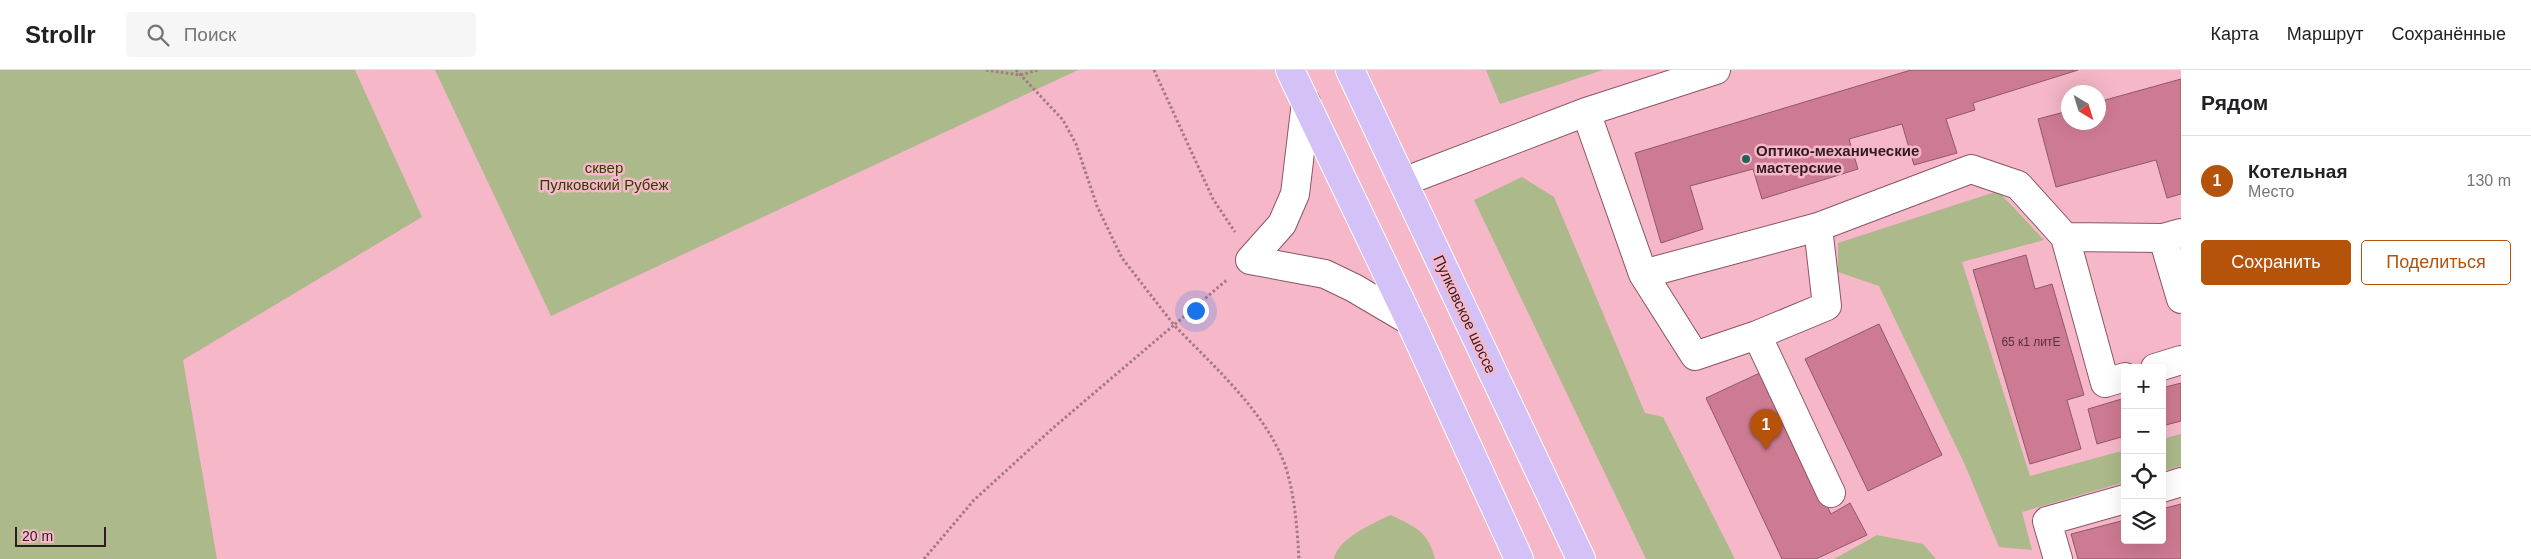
<!DOCTYPE html>
<html lang="ru">
<meta charset="utf-8">
<style>
:root{--surface:#fff;--page:#f6f6f6;--text:#202124;--muted:#757577;--line:#e0e0e0;--accent:#b45309}
body{margin:0;font-family:Helvetica,sans-serif;background:var(--page);color:var(--text)}
.controls{position:absolute;right:15px;bottom:15px;display:grid;overflow:hidden;border-radius:5px;box-shadow:0 5px 20px #0002}
.controls button{width:45px;height:45px;display:grid;place-items:center;padding:0;border:0;border-bottom:1px solid var(--line);background:var(--surface);color:var(--text);font:25px sans-serif}
.compass{position:absolute;left:2061px;top:15px;width:45px;height:45px;border-radius:50%;background:var(--surface);box-shadow:0 5px 20px #0002;rotate:142deg}
.scale{position:absolute;left:15px;bottom:12px;width:91px;box-sizing:border-box;padding-left:5px;border:2px solid #311b21;border-top:0;font-size:14px;line-height:18px;white-space:nowrap;color:#311b21;-webkit-text-stroke:4px #f6b8c9;paint-order:stroke}
.you{position:absolute;left:1195px;top:240px;width:18px;height:18px;margin:-12px;border:4px solid #fff;border-radius:50%;background:#1a73e8;box-shadow:0 0 0 8px #1a73e833}
.badge{display:grid;place-items:center;width:32px;height:32px;border-radius:50%;background:var(--accent);color:#fff;font-size:16px;font-weight:700}
.pin{position:absolute;translate:-50% -41px;filter:drop-shadow(0 1px 2px #0008)}
.pin::after{content:'';position:absolute;top:26px;width:18px;height:15px;background:inherit;clip-path:polygon(0 0,100% 0,50% 100%)}
.list{margin:0;padding:0;list-style:none}
h2{display:flex;justify-content:space-between;align-items:center;height:65px;margin:0;padding:0 20px;font-size:21px}
h2 small{font-size:16px;font-weight:400;color:var(--muted)}
.list li{display:grid;grid-template-columns:32px 1fr auto;gap:15px;align-items:center;box-sizing:border-box;height:90px;padding:0 20px;border-top:1px solid var(--line)}
.list b{display:block;font-size:19px;white-space:nowrap}
.list p{margin:0;font-size:16px;white-space:nowrap;color:var(--muted)}
.list em{font-size:16px;font-style:normal;color:var(--muted)}
.actions{display:flex;gap:10px;padding:15px 20px}
.actions a{flex:1;padding:11px 0;border:1px solid var(--accent);border-radius:5px;text-align:center;font-size:18px;color:var(--accent)}
.actions .main{background:var(--accent);color:#fff}
.icon{flex:none;width:28px;height:28px;fill:none;stroke:currentColor;stroke-width:2;stroke-linecap:round;stroke-linejoin:round}
.map{position:relative;flex:none;width:2181px;height:489px;overflow:hidden}
header{display:flex;align-items:center;gap:30px;box-sizing:border-box;height:70px;padding:0 25px;background:var(--surface);border-bottom:1px solid var(--line)}
header strong{font-size:24px}
nav{display:flex;gap:28px;margin-inline-start:auto;font-size:18px}
.search{width:350px;height:45px;background:var(--page);display:flex;align-items:center;gap:12px;box-sizing:border-box;padding:0 18px;border-radius:5px;color:var(--muted);font-size:19px}
main{display:flex}
aside{flex:1;background:var(--surface)}
.map>svg:first-child{display:block}
.green{fill:#acb98a}
.building{fill:#cd7a93;stroke:#8f5969}
.lines{fill:none;stroke-linecap:round;stroke-linejoin:round}
.minor-casing{stroke:#8a5565;stroke-width:30}
.highway-casing{stroke:#fff;stroke-width:30}
.path{stroke:#a67885;stroke-width:3;stroke-dasharray:2.5 2.5;stroke-linecap:butt}
.minor{stroke:#fff;stroke-width:28}
.highway{stroke:#d4c1f7;stroke-width:28}
.poi-dot{fill:#1d655a;stroke:#f6b8c9;stroke-width:2}
.labels{text-anchor:middle;dominant-baseline:central;stroke-width:5;stroke-linejoin:round;paint-order:stroke}
.number-label{font-size:12px;fill:#58333e}
.poi-label{font-size:15px;font-weight:bold;fill:#311b21;stroke:#f6b8c9;text-anchor:start}
.park-label{font-size:15px;fill:#323e00;stroke:#f6b8c9}
.street-label{font-size:15px;fill:#311b21;stroke:#f6b8c9}
</style>
<header>
<strong>Strollr</strong>
<div class="search"><svg class="icon" aria-label="search" viewBox="0 0 24 24"><circle cx="10" cy="10" r="6"/><path d="M15 15l6 6"/></svg>Поиск</div>
<nav><a>Карта</a><a>Маршрут</a><a>Сохранённые</a></nav>
</header>
<main>
<div class="map">
<svg width="2181" height="489" viewBox="0 0 2181 489">
<rect width="100%" height="100%" fill="#f6b8c9"/>
<path class="green" d="M0,0H355L422,147L183,290L217,489H0Z
M435,0H1078L551,246Z
M1486,0H1603L1500,34Z
M1522,107L1554,127L1645,343L1663,347L1735,489H1646L1474,130Z
M1998,121L2044,170L1962,192L2030,406L2125,380V412L2022,442L2032,480L1999,477L1965,395L1879,216L1838,202V173Z
M2181,364V396L2162,401V369Z
M1391,445C1415,457 1428,461 1435,489H1334C1337,469 1373,453 1391,445Z
M1877,465L1923,474L1936,489H1834Z"/>
<path class="building" d="M1911,0H2078L1973,33L1975,40L1946,49L1957,83L1914,95L1902,54L1849,69L1858,99L1762,129L1753,99L1690,116L1703,159L1661,173L1635,83Z
M2181,9V124L2167,128L2156,90L2056,117L2038,49L2068,41V52H2098V32Z
M2026,185L2035,219L2052,214L2084,325L2067,330L2081,379L2030,394L1973,200Z
M1879,254L1942,385L1868,421L1805,289Z
M1764,301L1831,444L1850,433L1867,465L1816,489H1782L1706,328Z
M2181,313V351L2162,356V318Z
M2125,328V366L2097,374L2088,339Z
M2181,434V489H2078L2071,464L2125,450V470H2162V439Z"/>
<g class="lines">
<g class="minor-casing">
<path id="minor" d="M1306,32L1295,124L1282,154L1250,190L1325,204L1354,218L1410,251
M1586,42L1643,204L1818,157L1971,99L2018,115L2065,167L2163,168L2181,163
M1403,112L1586,42L1716,0
M1818,157L1827,236L1757,265L1831,423
M2065,167L2105,313L2125,307
M2163,168L2181,229
M1643,204L1695,286L1757,265
M2155,298L2181,290
M2162,418L2181,412
M2058,489L2047,451L2125,429"/>
</g>
<g class="highway-casing">
<path id="highway" d="M1290,0L1410,251L1519,489
M1350,0L1581,489"/>
</g>
<path class="path" d="M986,0L1020,5L1038,0
M1016,0L1063,50L1076,74L1097,136L1122,188L1174,255L1228,209
M1154,0L1213,129L1235,162
M924,489L974,430L1053,358L1174,255C1213,296 1265,341 1285,395C1295,425 1297,458 1299,489"/>
<use href="#minor" class="minor"/>
<use href="#highway" class="highway"/>
</g>
<circle class="poi-dot" cx="1746" cy="89" r="5"/>
<g class="labels">
<g class="number-label">
<text x="2031" y="272">65 к1 литЕ</text>
</g>
<g class="poi-label">
<text x="1756" y="80">Оптико-механические<tspan x="1756" dy="17">мастерские</tspan></text>
</g>
<g class="park-label">
<text x="604" y="97">сквер<tspan x="604" dy="17">Пулковский Рубеж</tspan></text>
</g>
<g class="street-label">
<text transform="translate(1465 244) rotate(65)">Пулковское шоссе</text>
</g>
</g>
</svg>
<div class="controls">
<button>+</button>
<button>−</button>
<button><svg class="icon" aria-label="locate" viewBox="0 0 24 24"><circle cx="12" cy="12" r="6"/><path d="M12 2v4M12 18v4M2 12h4M18 12h4"/></svg></button>
<button><svg class="icon" aria-label="layers" viewBox="0 0 24 24"><path d="M12 4l9 5-9 5-9-5zM3 14l9 5 9-5"/></svg></button>
</div>
<svg class="compass" viewBox="-18 -18 36 36"><path d="M0-13l5 13h-10z" fill="#e53935"/><path d="M0 13l5-13h-10z" fill="#757577"/></svg>
<div class="scale">20 m</div>
<div class="you"></div>
<div class="pin badge" style="left:1766px;top:380px">1</div>
</div>
<aside>
<h2>Рядом<small></small></h2>
<ul class="list">
<li><span class="badge">1</span><div><b>Котельная</b><p>Место</p></div><em>130 m</em></li>
</ul>
<div class="actions"><a class="main">Сохранить</a><a>Поделиться</a></div>
</aside>
</main>
